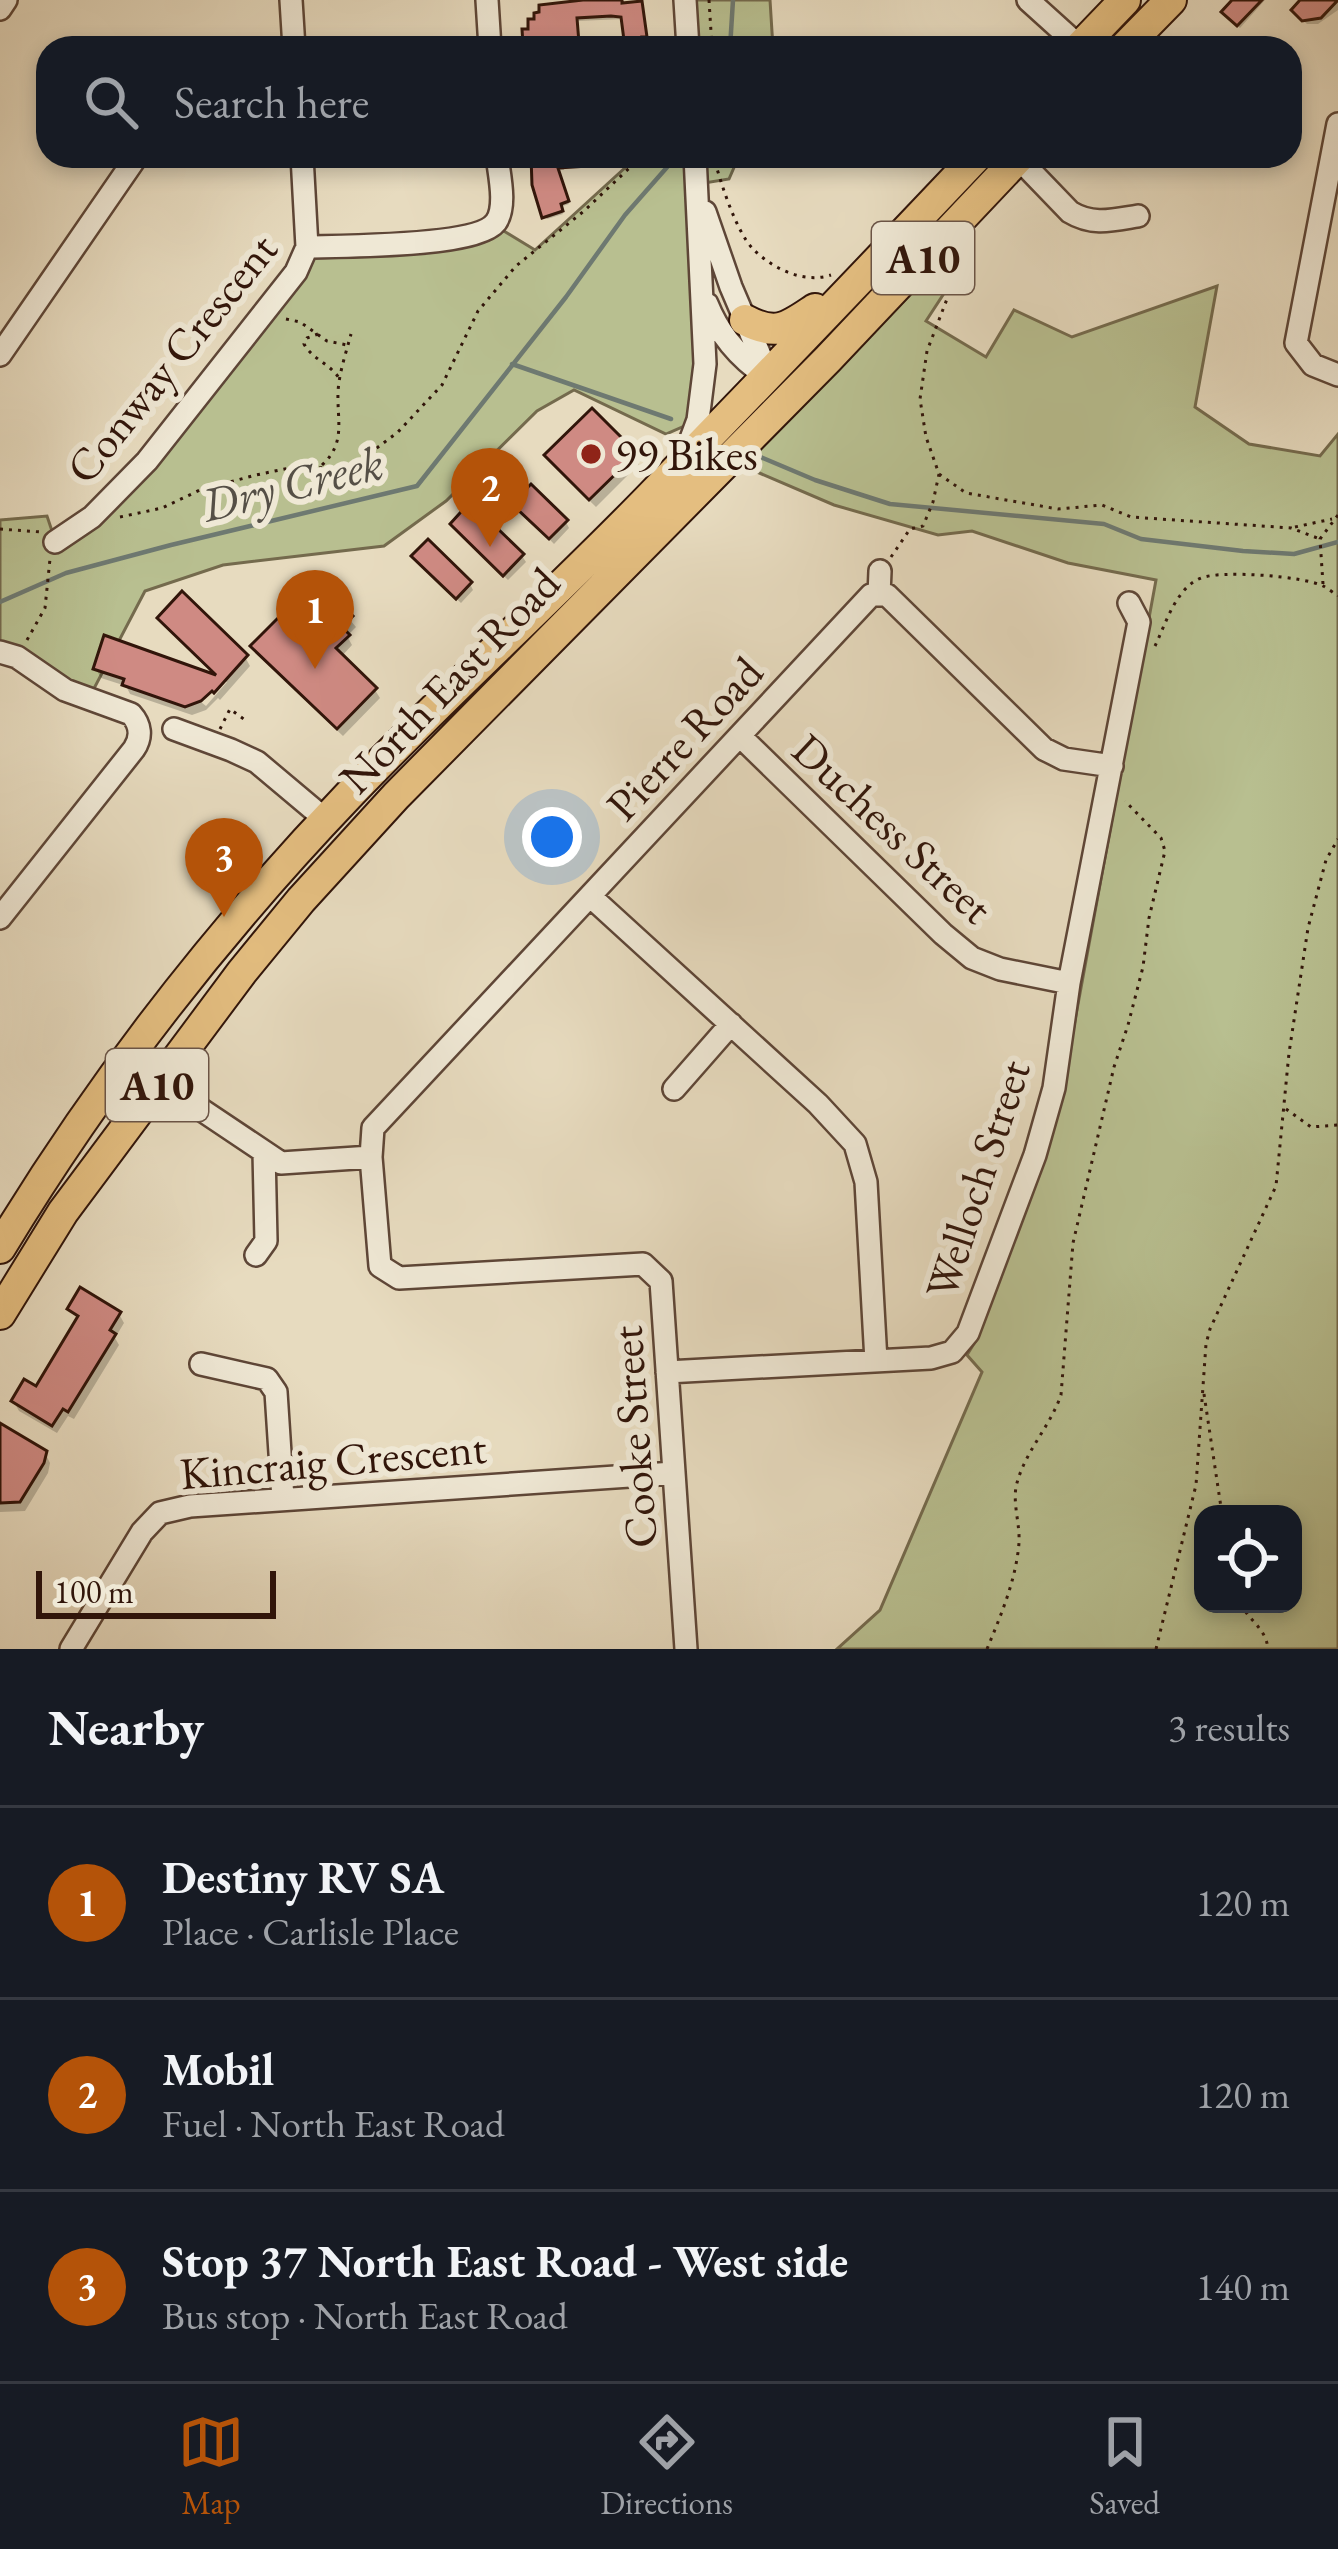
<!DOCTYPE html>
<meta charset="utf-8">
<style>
:root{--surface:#171b24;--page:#20242c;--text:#f1f3f6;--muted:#9ea1a6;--line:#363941;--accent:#b45309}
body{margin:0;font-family:"EB Garamond",serif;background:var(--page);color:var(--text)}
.controls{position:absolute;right:36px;bottom:36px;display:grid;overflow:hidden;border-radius:24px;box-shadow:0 6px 18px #0003}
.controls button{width:108px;height:108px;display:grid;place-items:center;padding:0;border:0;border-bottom:3px solid var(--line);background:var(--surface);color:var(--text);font:60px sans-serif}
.scale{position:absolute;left:36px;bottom:30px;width:240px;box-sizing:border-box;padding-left:12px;border:6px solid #31150a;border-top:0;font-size:33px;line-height:42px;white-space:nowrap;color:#31150a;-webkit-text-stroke:9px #efe8d5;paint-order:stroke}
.you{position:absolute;left:552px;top:837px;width:42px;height:42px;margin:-30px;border:9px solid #fff;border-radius:50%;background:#1a73e8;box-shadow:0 0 0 18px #1a73e833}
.badge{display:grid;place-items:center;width:78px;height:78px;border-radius:50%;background:var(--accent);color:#fff;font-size:39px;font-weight:700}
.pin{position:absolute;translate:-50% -99px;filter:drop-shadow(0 3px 6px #0008)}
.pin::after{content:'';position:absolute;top:63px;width:42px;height:36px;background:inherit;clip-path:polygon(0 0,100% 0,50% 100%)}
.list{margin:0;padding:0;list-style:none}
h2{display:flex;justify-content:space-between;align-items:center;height:156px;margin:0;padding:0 48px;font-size:51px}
h2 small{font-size:39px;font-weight:400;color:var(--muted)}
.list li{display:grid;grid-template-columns:78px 1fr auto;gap:36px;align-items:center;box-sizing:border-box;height:192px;padding:0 48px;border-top:3px solid var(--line)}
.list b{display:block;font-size:45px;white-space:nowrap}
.list p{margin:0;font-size:39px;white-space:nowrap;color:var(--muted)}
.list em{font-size:39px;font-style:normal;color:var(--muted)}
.icon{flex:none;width:66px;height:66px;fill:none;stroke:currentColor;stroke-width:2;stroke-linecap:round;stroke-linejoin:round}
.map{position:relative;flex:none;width:1338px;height:1649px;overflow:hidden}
.search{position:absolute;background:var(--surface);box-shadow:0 6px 18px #0003;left:36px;right:36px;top:36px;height:132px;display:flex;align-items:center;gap:30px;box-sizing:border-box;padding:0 42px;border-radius:36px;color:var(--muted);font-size:45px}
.sheet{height:732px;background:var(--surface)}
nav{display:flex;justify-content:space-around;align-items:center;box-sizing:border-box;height:168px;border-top:3px solid var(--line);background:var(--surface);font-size:33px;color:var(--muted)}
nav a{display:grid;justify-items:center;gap:6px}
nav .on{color:var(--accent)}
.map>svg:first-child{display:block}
.green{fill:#b8bf90;stroke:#746a4d;stroke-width:3;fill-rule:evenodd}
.shadow{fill:#0003;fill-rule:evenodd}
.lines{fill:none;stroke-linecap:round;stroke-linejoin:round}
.stream{stroke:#6e7971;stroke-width:4.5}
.building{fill:#cf8a83;stroke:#31150a;stroke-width:3}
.minor-casing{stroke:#5e4637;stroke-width:26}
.highway-casing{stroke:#31150a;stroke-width:34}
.path{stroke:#31150a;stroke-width:3;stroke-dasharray:3 6;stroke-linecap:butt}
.minor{stroke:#efe8d5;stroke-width:21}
.highway{stroke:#e4be80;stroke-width:30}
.poi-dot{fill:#8f2418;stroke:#efe8d5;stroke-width:4.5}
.labels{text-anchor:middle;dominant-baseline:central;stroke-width:12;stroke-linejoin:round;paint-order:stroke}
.shield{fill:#efe8d5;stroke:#6a5447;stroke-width:3}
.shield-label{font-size:42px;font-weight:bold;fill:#31150a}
.street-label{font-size:45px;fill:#31150a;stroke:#efe8d5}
.poi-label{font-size:45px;fill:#31150a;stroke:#efe8d5;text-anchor:start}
.water-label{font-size:48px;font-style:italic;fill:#554f46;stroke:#efe8d5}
</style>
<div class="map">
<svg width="1338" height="1649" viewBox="0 0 1338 1649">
<rect width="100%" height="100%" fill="#e7dbbf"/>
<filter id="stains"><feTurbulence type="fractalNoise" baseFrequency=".00167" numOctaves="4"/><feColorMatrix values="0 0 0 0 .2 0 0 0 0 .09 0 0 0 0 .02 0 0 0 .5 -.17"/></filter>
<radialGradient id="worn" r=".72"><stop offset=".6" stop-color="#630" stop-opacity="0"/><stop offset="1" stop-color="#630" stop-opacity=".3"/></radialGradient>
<path class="green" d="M685,0H770L773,48H688Z
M638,156H739L729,179L698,184V420L666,434L574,390L537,411L446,501L384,546L223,565L145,591L88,700L0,652V520L47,516L55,540L92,517L307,247L494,225L535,250Z
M938,266L954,278L926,321L986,357L1014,310L1072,337L1217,286L1195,407L1249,444L1320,456L1338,434V1649H837L880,1610L982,1372L967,1355L978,1337L1058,1113L1156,580L1068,563L972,531L938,535L834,505L743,466ZM1203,1514H1293V1604H1203Z"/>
<path class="shadow" d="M1232,0H1265L1240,28L1227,15Z
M1298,0H1338V10L1318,24H1307L1296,14L1301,3Z
M622,6L642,7L646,39L642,40L643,48H628L624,19L577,21L579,46L527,48L525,32H531V22Z
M532,156H563L564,170H557L569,204L560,207L563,214L547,219L545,217Z
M634,455L639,464L596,507L553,465L548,456Z
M520,509L566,522L569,528L554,544Z
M457,530L522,556L526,562L508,580Z
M419,563L470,584L473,590L461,603Z
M287,599L328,616L338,606L356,627L347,636L352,645L341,657L375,690L380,698L343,736L259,656L254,647L292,608Z
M161,618L245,657L250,666L220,700L218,698L206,710L192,715L130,694L126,686L101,678L96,669L220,679L166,627ZM219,682H227L206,706L201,702Z
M71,1309L119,1314L124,1323L115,1338L119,1345L74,1419L68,1416L57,1433L19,1411L14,1402L37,1390L79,1320Z
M0,1427L45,1453L50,1463L48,1473L25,1511L0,1512Z"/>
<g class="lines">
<path class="stream" d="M730,48L733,0
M512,364L671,419
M751,453L815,480L890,504L1104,524L1141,539L1243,551L1294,554L1338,542
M0,602L66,573L171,545L417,486L566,297L625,215L669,165"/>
</g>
<path class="building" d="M583,0H622V3L642,1L647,37H642L644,48H625L621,17L611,16L577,18L579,43L523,45L522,29H528V19H534V13L539,12V5Z
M1232,0H1262L1237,26L1221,12Z
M1300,0H1338L1321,18L1302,21L1291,10Z
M531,156H587V166L558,168L569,201L561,204L563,211L542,218L532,185Z
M592,408L637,453L589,500L544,455Z
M531,484L568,520L549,539L516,508L519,506L514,501Z
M470,502L524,554L503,576L450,524Z
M428,539L472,582L456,599L411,556Z
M298,584L328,612L339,602L353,616L342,627L350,635L336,648L377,688L337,729L250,646L291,605L283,599Z
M182,591L248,655L214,693L212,691L201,701L185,707L122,685L124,679L93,669L104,635L216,675L157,618Z
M80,1287L121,1312L110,1330L116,1334L68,1412L63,1409L52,1426L11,1401L24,1379L36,1386L78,1316L67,1309Z
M0,1423L47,1451L44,1463L20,1502L0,1503Z"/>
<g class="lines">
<g class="minor-casing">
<path id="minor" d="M291,0L294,48
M487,0L490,48
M685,0L688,48
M1028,0L1080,47
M0,9L6,0
M1338,124L1296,343L1313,365L1338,375
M302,156L307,247
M1018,158L1070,212C1093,226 1113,220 1138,216
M705,212L731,287L760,355L766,376
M707,304C719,334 739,358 766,376
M0,355L137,156
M685,455L698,420L705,364L695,156
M55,542L92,517L147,461L296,272L307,247C342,246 478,247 496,222C507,206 499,174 497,156
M879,595L880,571
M0,652L17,657L65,690L131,714C141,725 142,737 134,749L0,918
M174,729L231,750L257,762L326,820
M740,736L943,934L972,958L1000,969L1069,983
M590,896L818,1104L855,1144L866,1182L876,1361
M160,1082L281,1163L371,1157L380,1266L399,1278L643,1264L661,1281L686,1649
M674,1089L731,1024
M371,1157L373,1128L871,595H887L1044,749L1064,759L1112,766
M256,1255L266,1241L264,1152
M201,1364L267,1379L276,1392L283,1499
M667,1372L931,1358L952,1352L968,1333L1035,1155L1054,1088L1069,983L1139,622L1129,603
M71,1649L142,1532L160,1513L190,1506L674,1473"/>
</g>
<g class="highway-casing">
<path id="highway" d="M1079,48L1125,0
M1124,48L1171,0
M745,320C777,337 788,327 815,309
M0,1248C98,1086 217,933 348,796C446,693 552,598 651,496C760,384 869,270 977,156
M0,1314L63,1212L242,972L301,900L396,796L828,359L1020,156"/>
</g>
<path class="path" d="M709,0L712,48
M715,162C722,186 736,231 753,249C773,269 804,284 831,275
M286,319L300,322L327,341L347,345
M318,334L307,338L304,344C312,359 329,363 339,378
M322,465C346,443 337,421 338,392C339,373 346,353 351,334
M939,474L966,493L1058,509L1102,505L1131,517L1291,528L1320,539
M120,517L162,508L200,490L256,475L294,467L333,468L357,463L398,432L442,385L478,311L516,266L584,211L642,156
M1295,527L1332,519
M0,529L41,532
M891,557L910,529L923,526L933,502L939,474L926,437L920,399L927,351L947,299V290L937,278
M1323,584L1320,539L1338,515
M27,640L45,608L50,559
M1155,646C1166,623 1176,588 1201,578C1221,570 1303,576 1323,586C1324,586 1337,595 1338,596
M220,729L230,709L245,720
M1286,1109L1311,1127L1338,1125
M1204,1394L1222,1514
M1241,1604C1249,1621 1266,1628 1268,1649
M987,1649C1001,1615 1016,1580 1019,1543C1020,1524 1013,1505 1016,1487C1023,1454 1050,1427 1061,1395L1073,1243L1114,1067L1128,1025L1143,967L1149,918L1165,851L1161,838L1125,801
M1156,1649L1196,1485L1206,1344L1210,1329L1276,1186L1289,1053L1308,928L1326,860L1338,839"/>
<use href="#minor" class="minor"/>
<use href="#highway" class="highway"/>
</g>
<circle class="poi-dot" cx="591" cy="454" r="12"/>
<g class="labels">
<g class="shield">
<rect x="872" y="222" width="102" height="72" rx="9"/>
<rect x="106" y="1049" width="102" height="72" rx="9"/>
</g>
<g class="shield-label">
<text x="923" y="258">A10</text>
<text x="157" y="1085">A10</text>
</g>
<g class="street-label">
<text transform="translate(171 358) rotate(-51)">Conway Crescent</text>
<text transform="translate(449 680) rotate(-46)">North East Road</text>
<text transform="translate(684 738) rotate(-47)">Pierre Road</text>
<text transform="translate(893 828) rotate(43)">Duchess Street</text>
<text transform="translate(977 1179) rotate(-72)">Welloch Street</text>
<text transform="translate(633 1437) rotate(-94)">Cooke Street</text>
<text transform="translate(333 1460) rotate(-5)">Kincraig Crescent</text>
</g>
<g class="poi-label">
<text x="615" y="454">99 Bikes</text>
</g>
<g class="water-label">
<text transform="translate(292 483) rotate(-14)">Dry Creek</text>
</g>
</g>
<rect width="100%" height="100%" filter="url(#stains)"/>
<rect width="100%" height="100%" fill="url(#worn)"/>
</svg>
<div class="controls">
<button><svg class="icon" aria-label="locate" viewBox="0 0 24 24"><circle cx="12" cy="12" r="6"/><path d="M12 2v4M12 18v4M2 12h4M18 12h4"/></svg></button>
</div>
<div class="scale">100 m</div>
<div class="you"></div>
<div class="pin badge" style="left:315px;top:669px">1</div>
<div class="pin badge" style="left:490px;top:547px">2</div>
<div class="pin badge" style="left:224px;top:917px">3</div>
<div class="search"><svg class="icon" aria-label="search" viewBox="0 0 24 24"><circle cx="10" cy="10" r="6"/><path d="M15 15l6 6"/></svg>Search here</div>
</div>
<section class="sheet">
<h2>Nearby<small>3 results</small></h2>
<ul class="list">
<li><span class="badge">1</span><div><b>Destiny RV SA</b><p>Place · Carlisle Place</p></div><em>120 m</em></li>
<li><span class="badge">2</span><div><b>Mobil</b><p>Fuel · North East Road</p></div><em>120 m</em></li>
<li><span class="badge">3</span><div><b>Stop 37 North East Road - West side</b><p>Bus stop · North East Road</p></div><em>140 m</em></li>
</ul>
</section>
<nav>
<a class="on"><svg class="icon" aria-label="map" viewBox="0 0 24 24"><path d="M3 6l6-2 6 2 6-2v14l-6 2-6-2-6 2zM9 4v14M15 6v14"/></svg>Map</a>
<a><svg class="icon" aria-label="directions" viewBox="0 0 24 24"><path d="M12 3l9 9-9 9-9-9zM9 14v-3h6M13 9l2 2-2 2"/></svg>Directions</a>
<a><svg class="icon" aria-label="saved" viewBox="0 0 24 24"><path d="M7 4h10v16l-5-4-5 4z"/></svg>Saved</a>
</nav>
